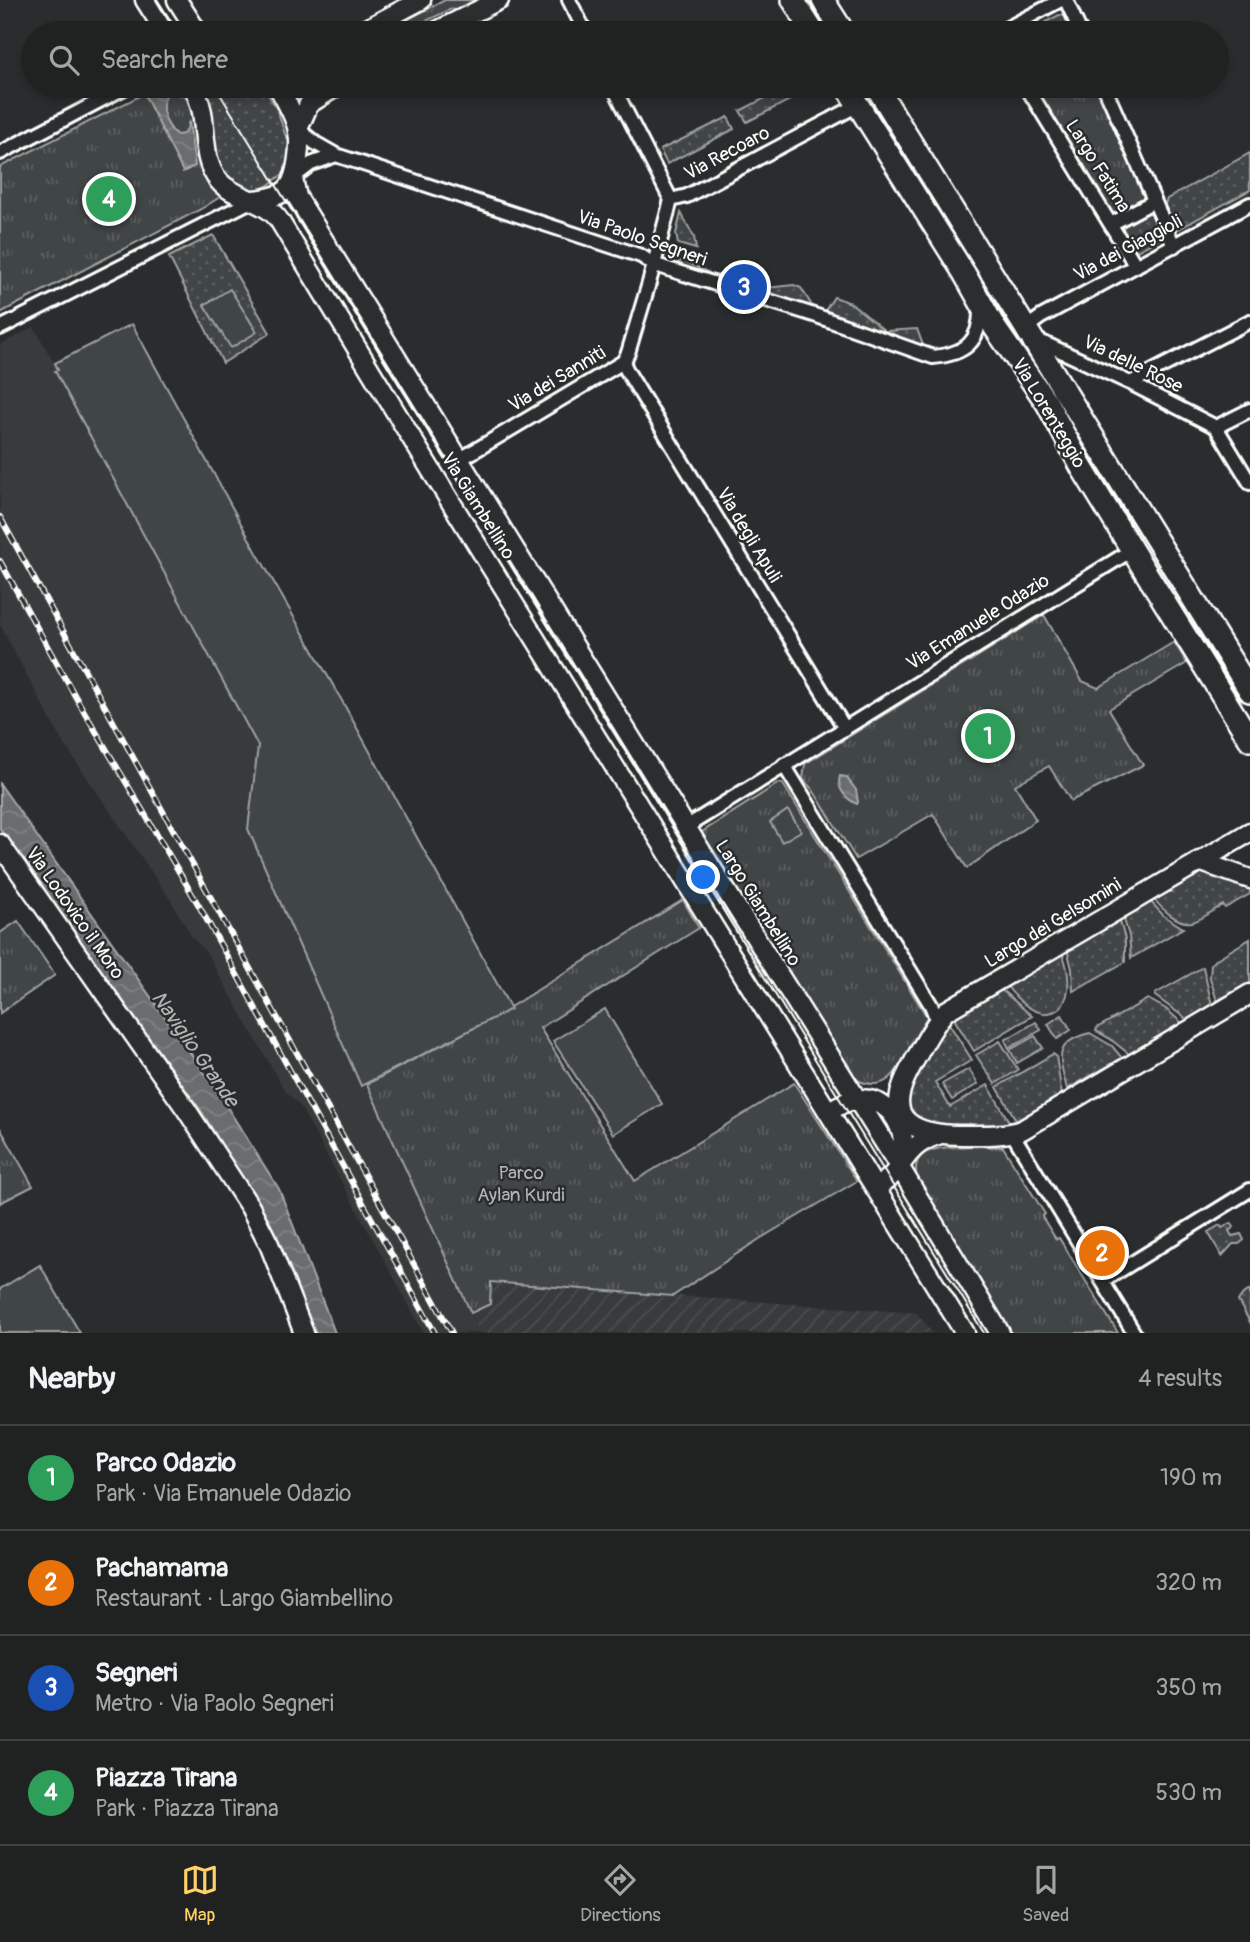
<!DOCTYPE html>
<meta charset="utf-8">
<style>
:root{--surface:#202222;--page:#282a2a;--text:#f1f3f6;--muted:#a2a4a5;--line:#3d3f40;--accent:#ffd166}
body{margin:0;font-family:Pangolin,sans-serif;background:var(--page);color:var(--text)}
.you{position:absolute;left:704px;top:878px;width:24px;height:24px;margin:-18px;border:5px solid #fff;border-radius:50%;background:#1a73e8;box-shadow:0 0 0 10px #1a73e833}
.badge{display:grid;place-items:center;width:46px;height:46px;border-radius:50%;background:var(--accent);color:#fff;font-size:23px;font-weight:700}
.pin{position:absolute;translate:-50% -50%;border:4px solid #fff;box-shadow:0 2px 7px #0006}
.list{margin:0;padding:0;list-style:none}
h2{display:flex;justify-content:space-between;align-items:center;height:91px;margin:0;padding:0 28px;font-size:30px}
h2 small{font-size:23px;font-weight:400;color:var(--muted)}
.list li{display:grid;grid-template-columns:46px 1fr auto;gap:21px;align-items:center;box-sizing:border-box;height:105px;padding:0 28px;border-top:2px solid var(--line)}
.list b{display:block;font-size:26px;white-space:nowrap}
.list p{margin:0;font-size:23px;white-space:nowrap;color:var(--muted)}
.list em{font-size:23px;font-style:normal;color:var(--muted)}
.icon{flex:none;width:38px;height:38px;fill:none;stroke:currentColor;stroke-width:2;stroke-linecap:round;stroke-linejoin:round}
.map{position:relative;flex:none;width:1250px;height:1333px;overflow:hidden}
.search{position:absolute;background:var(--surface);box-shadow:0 4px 10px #0003;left:21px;right:21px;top:21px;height:77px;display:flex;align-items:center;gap:18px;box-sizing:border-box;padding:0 24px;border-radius:38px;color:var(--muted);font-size:26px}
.sheet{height:511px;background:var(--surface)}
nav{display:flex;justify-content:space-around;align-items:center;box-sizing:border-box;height:98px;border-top:2px solid var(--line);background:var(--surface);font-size:19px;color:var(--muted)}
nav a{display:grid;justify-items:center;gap:4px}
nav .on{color:var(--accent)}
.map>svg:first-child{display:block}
.built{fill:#373a3b}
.industrial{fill:url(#industrial-furrows)}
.grass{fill:url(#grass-dots);stroke:#a0a2a2;stroke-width:2}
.park{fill:url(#park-tufts);stroke:#a0a2a2;stroke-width:2}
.pitch{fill:#414445;stroke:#a0a2a2;stroke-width:2}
.water{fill:url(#water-waves);stroke:#a6a7a7;stroke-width:2}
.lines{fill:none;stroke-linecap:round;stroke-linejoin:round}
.street-casing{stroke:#fff;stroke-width:18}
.secondary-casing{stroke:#fff;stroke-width:23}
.primary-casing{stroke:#fff;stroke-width:26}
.street{stroke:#2a2d2e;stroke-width:12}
.secondary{stroke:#2a2d2e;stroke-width:18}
.primary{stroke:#2a2d2e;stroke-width:21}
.tram{stroke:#fff;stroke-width:2}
.rail-casing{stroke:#fff;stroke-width:6}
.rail{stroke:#2a2d2e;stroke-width:3.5;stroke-dasharray:10;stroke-linecap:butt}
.labels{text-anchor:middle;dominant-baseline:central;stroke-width:5;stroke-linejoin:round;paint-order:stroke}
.street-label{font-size:19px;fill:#fff;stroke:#2a2d2e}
.park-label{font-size:19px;fill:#b3b4b5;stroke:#2a2d2e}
.water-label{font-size:21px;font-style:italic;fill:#b4b6b6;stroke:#2a2d2e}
</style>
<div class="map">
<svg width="1250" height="1333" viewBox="0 0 1250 1333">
<defs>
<pattern id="industrial-furrows" width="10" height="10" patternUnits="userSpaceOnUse" patternTransform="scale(1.75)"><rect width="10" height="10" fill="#373a3b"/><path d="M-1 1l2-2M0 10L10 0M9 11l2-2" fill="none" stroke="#4b4e4f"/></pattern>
<pattern id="grass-dots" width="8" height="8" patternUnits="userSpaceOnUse" patternTransform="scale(1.75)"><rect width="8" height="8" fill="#414445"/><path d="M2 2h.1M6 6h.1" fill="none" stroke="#5e6061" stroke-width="1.8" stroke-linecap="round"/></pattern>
<pattern id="park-tufts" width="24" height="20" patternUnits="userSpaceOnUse" patternTransform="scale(1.75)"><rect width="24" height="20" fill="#414445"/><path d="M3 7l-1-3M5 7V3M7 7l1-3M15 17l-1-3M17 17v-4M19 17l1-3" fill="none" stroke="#5e6061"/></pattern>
<pattern id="water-waves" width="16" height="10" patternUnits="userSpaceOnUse" patternTransform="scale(1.75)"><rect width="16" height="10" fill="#6a6c6d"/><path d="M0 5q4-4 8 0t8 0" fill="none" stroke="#808283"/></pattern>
</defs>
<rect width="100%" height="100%" fill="#2a2d2e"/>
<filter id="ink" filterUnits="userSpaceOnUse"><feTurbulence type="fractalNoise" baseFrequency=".0143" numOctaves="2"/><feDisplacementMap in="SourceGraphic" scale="14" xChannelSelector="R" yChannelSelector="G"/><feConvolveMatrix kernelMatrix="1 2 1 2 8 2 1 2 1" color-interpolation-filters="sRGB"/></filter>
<g filter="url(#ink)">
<path class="built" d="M34,327L58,370L56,372L258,746L248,829L361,1085L367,1084L480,1333H424L300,1106L285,1091L206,952L192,937L170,899L62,741L0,625V345Z"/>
<path class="industrial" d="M491,1282L917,1313L933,1333H480L471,1313L489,1304Z"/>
<path class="grass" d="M199,86H263L277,109L285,134L290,142L291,151L289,163L283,174L267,186L254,191H247L232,185L217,165Z
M788,86H817L747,122L740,111Z
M728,117L734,129L667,164L660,150Z
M1250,153V190L1179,229L1174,228L1164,206L1167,199Z
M1146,211H1149L1153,214L1163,237L1135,252L1121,229L1122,225Z
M681,213L694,237L696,249L678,244L676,234Z
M213,235L270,333L223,363L169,257Z
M683,260L713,275L740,276L766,288L794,285L801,288L816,312L675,265Z
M834,297L851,303L885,331L917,329L924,348L823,314Z
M1202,869L1250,883V894L1225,908L1223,905C1213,910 1202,920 1192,922C1178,925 1161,908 1153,898Z
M1149,900L1164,916L1183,928L1131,958L1129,936L1123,916Z
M1119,918L1125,939V962L1073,991L1072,969L1067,949Z
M1250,939V985L1238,992L1236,991L1217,1001L1210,978L1211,964L1218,958Z
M1062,952C1084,1010 1045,1038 1006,985Z
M1203,967L1212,1005L1188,1020L1155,996V994Z
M997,986L1032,1016L974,1051L951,1014Z
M1148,999L1166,1009L1182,1023L1129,1054L1109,1038L1096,1031L1097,1028Z
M1062,1015L1071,1030L1057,1039L1048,1024Z
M946,1019L972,1060L935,1082L950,1107L988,1085L1011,1125L1005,1127L930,1126L909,1113L905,1096Z
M1036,1022L1041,1030L1009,1048L1005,1040Z
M1090,1033L1112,1046L1122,1058L1067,1089C1059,1058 1053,1042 1090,1033Z
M1000,1041L1018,1070L995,1084L976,1055Z
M1053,1054L1056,1056L1062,1095L1018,1121L1016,1120L997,1087Z
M969,1069L978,1084L952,1100L942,1084Z
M1231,1223L1234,1227L1229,1231L1232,1236L1241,1234L1244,1240L1239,1244H1233L1222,1256L1208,1232L1220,1225L1222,1228Z
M1250,1290V1322L1238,1301L1242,1295Z"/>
<path class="park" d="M445,0H488L465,12L451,9L401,33H381Z
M1059,15L1066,16L1074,33H1025Z
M159,86H181C186,96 191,107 193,118C200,153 196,168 220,197L201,209L0,313V167Z
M1033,86H1097L1144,194L1143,201L1119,214L1111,213Z
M1044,615L1082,681L1098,688L1174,642L1187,663L1109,709L1143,765L1071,801L1049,766L1015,785L1036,820L967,868L933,814L856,859L813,790L803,779L805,764Z
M779,783L783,784L927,1017C920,1028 914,1040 908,1051C894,1077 884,1094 853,1078L704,843L702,832Z
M683,900L699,928L540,1028L635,1181L794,1083L857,1181L761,1238L673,1296L491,1282L490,1304L471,1313L367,1084L510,1009V1007Z
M18,921L55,975L0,1013V933Z
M1035,1036L1043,1048L1017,1063L1010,1050Z
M0,1128L33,1186L0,1203Z
M974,1146L1003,1147L1045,1214L1042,1217L1056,1239L1059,1238L1118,1333H1010L922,1190C899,1145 945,1147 974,1146Z"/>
<path class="pitch" d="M230,289L257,332L231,348L204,305Z
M132,324L257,553L341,699L511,1009L361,1086L248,829L258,746L55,371L58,370L55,363Z
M788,810L801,831L782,842L770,822Z
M605,1009L662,1104L613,1134L553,1041Z
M40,1265L80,1333H0V1289Z"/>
<path class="water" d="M164,86H175L180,95L172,91C155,98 165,127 177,135L183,134L187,129L189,121L195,166L183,172L145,96Z
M840,776L846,777L856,790L858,802L857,804C846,799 836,788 840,776Z
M0,784L213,1085L279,1189L335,1333H314L263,1213L202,1112L0,829Z"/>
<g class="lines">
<g class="street-casing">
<path id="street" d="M569,0L586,33
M1066,0L1081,33
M998,33L1061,0
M613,86L671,200
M1026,86L1136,266
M1104,86L1174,246
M298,129L315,143L336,155L641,256L653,264L668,269L817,316L933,357C965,354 981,342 980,308
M0,153L128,86
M294,177L311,164L336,155
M671,200L687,196L858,105
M1111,224L1154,201
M0,328L253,200
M1026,328L1041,317L1250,204
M1033,338L1130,383L1216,427L1250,483
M623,362L627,371L844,727
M1130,383L1250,321
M1216,427L1250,410
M459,460L623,362L628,353L649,283L671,200
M784,765L931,1005L937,1020
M686,827L1132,550
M1012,1133L1134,1333
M1103,1281L1250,1190"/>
</g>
<g class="secondary-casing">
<path id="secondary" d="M145,0L166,33
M177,0L198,33
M359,33L421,0
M433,33L499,0
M193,86C197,94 200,103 202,112C206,135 203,163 219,181C233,198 265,200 279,220L434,475L965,1333
M298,129L309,104L337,86
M293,179L297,197L686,827L899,1166L1000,1333
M253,200C264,199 281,197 289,187C297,176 301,145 298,132C296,117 285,100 278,86
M1250,832L946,1011C934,1024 926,1040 917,1056C911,1067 904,1078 901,1090C889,1131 936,1135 963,1135C984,1135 1003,1136 1022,1130L1250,994
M0,844L186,1109L250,1207L269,1244L304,1333
M1199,861L1250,879
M829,1112C869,1081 909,1111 903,1159
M876,1187C905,1173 901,1146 938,1135"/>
</g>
<g class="primary-casing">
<path id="primary" d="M793,0L814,33
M823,0L844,33
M846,86L964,273L995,328L1047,403L1082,468L1132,550L1250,740
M876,86L1250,691"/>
</g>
<use href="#street" class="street"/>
<use href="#secondary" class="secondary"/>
<use href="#primary" class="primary"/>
<path class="tram" d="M156,0L176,33
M215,86L984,1333"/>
<g class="rail-casing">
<path id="rail" d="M0,517L452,1333
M0,561L75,696L198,904L435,1333"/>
</g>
<use href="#rail" class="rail"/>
</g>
</g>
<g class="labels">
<g class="street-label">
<text transform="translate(727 153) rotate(-28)">Via Recoaro</text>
<text transform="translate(1098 166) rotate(58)">Largo Fatima</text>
<text transform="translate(642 238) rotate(19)">Via Paolo Segneri</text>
<text transform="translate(1128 248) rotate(-28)">Via dei Giaggioli</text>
<text transform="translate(1133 364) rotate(26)">Via delle Rose</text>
<text transform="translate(557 379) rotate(-31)">Via dei Sanniti</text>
<text transform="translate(1049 413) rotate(59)">Via Lorenteggio</text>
<text transform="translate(478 506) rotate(58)">Via Giambellino</text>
<text transform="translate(749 535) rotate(59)">Via degli Apuli</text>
<text transform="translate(978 622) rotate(-32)">Via Emanuele Odazio</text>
<text transform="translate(758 903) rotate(58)">Largo Giambellino</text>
<text transform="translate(75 913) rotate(55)">Via Lodovico il Moro</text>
<text transform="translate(1053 923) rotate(-31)">Largo dei Gelsomini</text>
</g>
<g class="park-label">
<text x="521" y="1173">Parco<tspan x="521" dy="22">Aylan Kurdi</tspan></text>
</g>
<g class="water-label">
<text transform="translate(195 1049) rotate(55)">Naviglio Grande</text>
</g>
</g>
</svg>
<div class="you"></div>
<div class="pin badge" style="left:988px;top:736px;background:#2e9e5b">1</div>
<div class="pin badge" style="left:1102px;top:1253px;background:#e8710a">2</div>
<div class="pin badge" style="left:744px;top:287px;background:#1a4fb4">3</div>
<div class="pin badge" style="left:109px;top:199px;background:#2e9e5b">4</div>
<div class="search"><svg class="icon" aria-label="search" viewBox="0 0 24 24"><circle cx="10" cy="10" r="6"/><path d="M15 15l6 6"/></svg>Search here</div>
</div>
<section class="sheet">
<h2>Nearby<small>4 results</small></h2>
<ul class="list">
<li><span class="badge" style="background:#2e9e5b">1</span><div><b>Parco Odazio</b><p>Park · Via Emanuele Odazio</p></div><em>190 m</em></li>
<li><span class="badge" style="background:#e8710a">2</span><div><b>Pachamama</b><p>Restaurant · Largo Giambellino</p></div><em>320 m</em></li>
<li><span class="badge" style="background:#1a4fb4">3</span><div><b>Segneri</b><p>Metro · Via Paolo Segneri</p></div><em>350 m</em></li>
<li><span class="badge" style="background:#2e9e5b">4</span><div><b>Piazza Tirana</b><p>Park · Piazza Tirana</p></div><em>530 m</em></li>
</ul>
</section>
<nav>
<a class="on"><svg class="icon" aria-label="map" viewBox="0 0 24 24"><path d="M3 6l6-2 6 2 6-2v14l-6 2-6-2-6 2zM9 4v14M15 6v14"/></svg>Map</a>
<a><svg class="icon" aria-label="directions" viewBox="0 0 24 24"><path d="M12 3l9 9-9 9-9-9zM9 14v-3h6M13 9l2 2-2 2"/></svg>Directions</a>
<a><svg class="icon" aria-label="saved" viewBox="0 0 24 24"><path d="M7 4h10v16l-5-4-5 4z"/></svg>Saved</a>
</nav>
